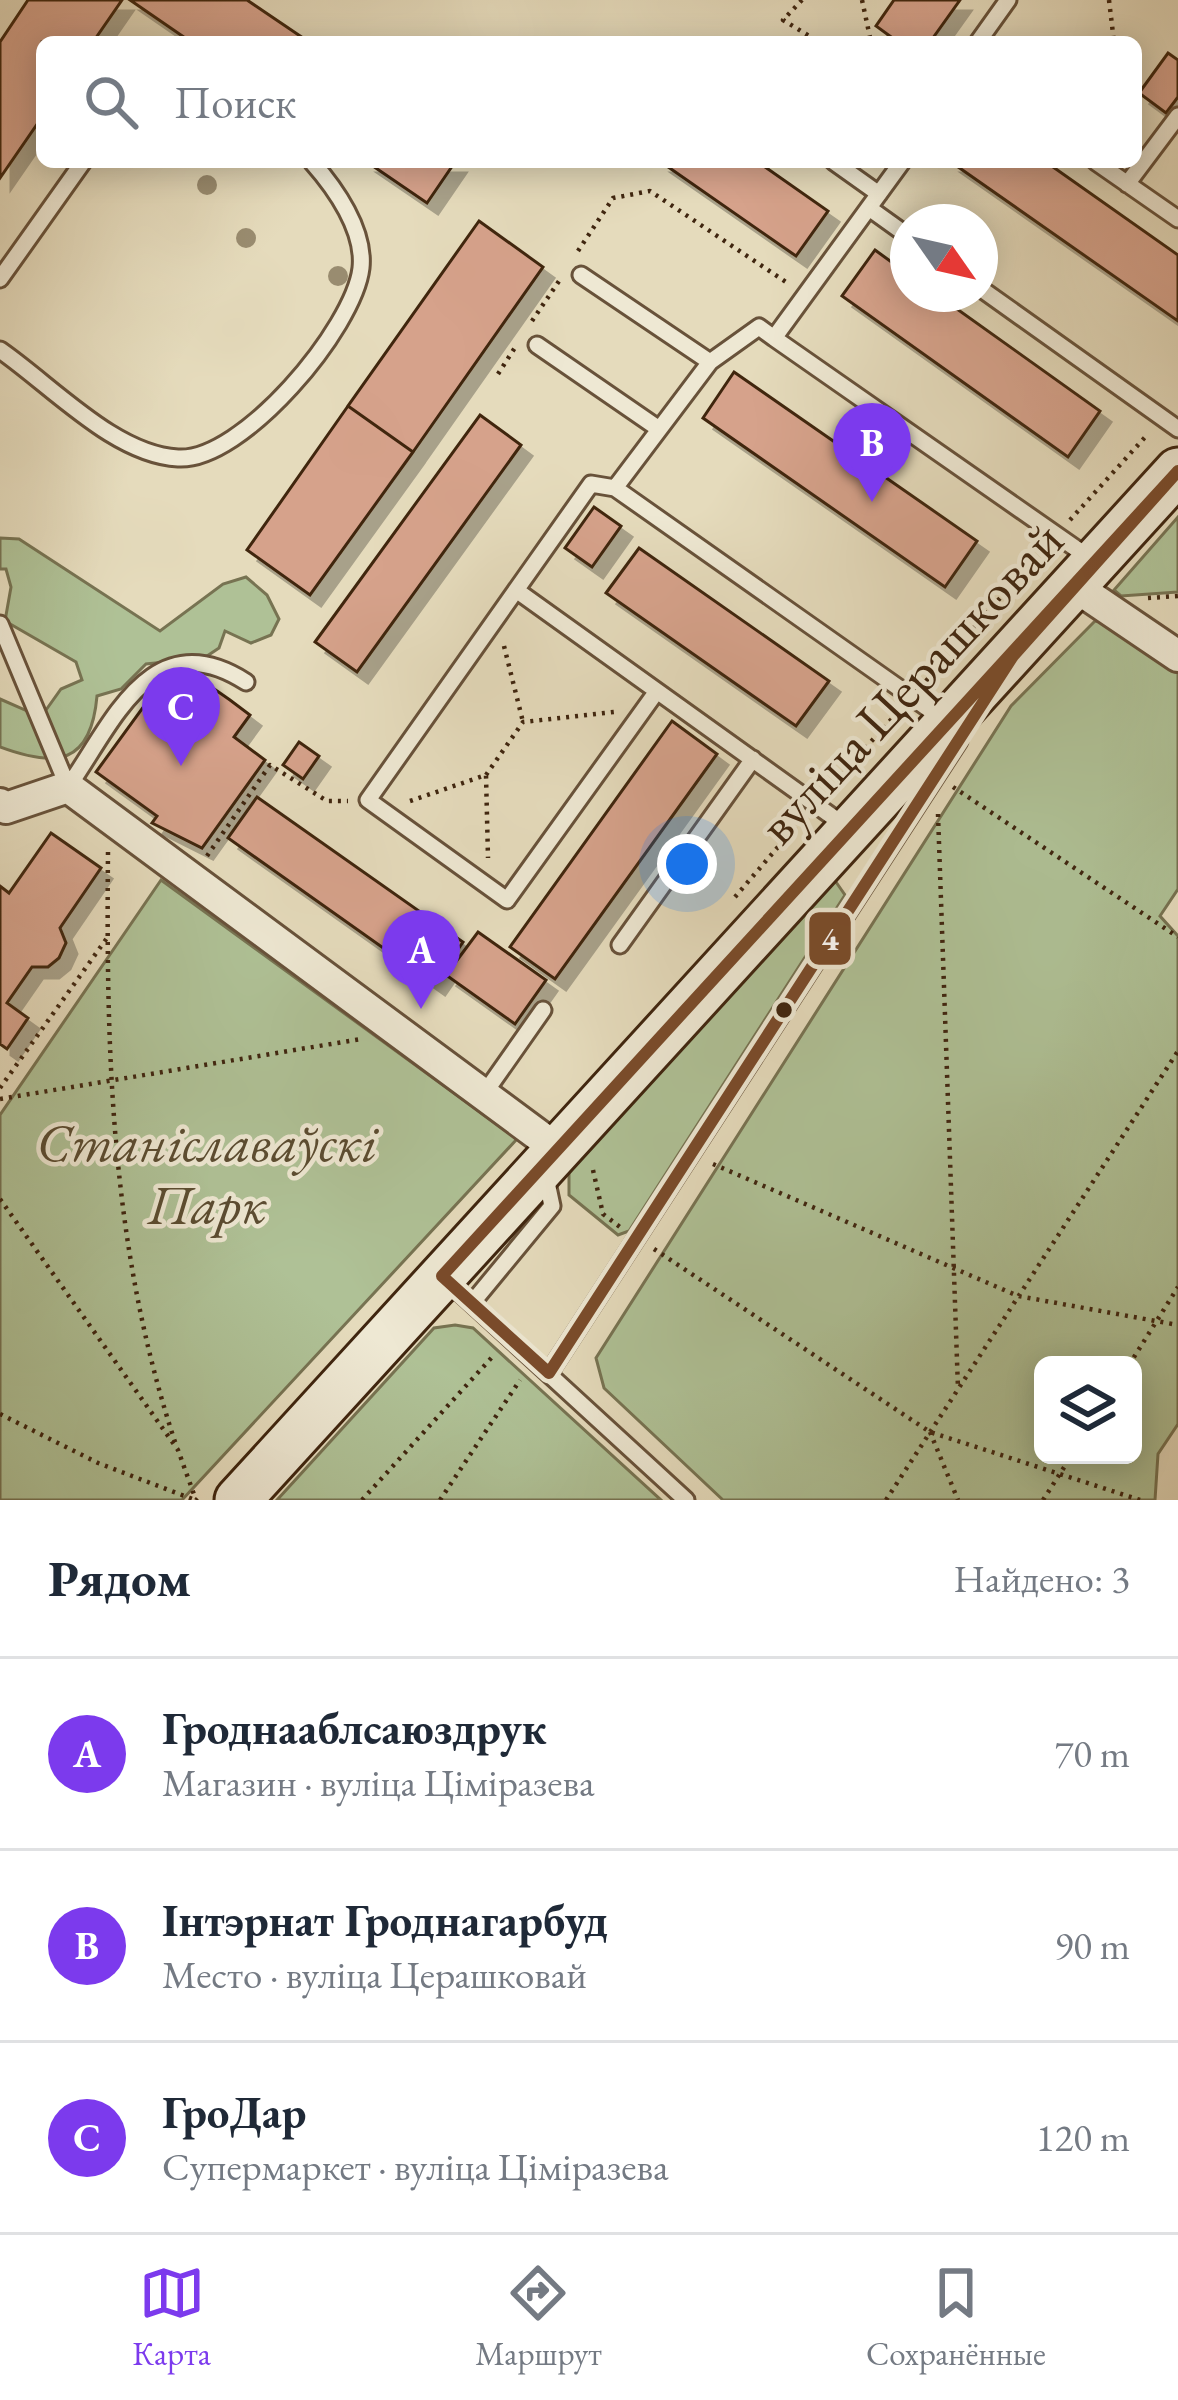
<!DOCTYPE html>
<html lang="ru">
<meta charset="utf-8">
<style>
:root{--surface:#fff;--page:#f2f2f3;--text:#1f2937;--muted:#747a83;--line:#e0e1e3;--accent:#7c3aed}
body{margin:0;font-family:"EB Garamond",serif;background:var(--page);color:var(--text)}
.controls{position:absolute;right:36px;bottom:36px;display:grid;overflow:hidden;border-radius:18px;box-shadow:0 6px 30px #0003}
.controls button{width:108px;height:108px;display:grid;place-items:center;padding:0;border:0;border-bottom:3px solid var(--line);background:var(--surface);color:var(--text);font:60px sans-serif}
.compass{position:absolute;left:890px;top:204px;width:108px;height:108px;border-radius:50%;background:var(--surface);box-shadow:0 6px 30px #0003;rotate:124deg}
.you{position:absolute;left:687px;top:864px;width:42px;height:42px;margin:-30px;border:9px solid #fff;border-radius:50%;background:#1a73e8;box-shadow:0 0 0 18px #1a73e833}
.badge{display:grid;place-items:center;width:78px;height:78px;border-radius:50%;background:var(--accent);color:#fff;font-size:39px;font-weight:700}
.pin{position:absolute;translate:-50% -99px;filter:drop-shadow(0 3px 6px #0008)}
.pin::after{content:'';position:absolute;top:63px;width:42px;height:36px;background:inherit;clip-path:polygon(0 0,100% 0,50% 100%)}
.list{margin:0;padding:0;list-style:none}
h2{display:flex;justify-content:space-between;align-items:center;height:156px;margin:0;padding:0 48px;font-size:51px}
h2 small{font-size:39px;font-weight:400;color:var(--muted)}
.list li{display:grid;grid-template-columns:78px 1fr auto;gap:36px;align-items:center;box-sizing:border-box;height:192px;padding:0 48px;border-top:3px solid var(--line)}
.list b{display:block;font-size:45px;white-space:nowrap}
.list p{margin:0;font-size:39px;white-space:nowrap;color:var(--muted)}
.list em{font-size:39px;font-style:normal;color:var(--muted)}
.icon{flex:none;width:66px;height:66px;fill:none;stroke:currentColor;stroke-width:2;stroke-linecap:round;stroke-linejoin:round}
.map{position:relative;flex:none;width:1178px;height:1500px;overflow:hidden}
.search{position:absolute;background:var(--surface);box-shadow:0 6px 30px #0003;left:36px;right:36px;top:36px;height:132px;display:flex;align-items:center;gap:30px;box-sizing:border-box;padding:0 42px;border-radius:18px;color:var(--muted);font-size:45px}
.sheet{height:732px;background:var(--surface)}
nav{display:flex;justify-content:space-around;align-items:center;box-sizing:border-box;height:168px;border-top:3px solid var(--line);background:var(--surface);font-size:33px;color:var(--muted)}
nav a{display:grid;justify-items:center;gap:6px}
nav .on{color:var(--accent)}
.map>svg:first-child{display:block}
.green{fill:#afc196;stroke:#777352;stroke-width:3;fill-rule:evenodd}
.building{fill:#d6a28b;stroke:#3f250f;stroke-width:3;filter:url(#shadow)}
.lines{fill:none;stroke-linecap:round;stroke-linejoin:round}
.lane-casing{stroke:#68523a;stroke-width:21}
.street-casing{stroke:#68523a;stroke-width:36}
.secondary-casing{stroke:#3f250f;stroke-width:51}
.path{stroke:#3f250f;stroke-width:4.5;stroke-dasharray:3 6;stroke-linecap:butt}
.lane{stroke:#eee8d3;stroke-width:15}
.street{stroke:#eee8d3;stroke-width:30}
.secondary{stroke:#eee8d3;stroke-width:45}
.bus-1-casing{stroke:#eee8d3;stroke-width:21}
.bus-1{stroke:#7a4b2a;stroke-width:12}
.tree{fill:#998c70}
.bus-dot{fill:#3f250f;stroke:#eee8d3;stroke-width:4.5}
.labels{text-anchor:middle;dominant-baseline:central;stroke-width:9;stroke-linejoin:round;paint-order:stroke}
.street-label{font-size:54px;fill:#3f250f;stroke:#eee8d3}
.park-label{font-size:54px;font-style:italic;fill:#5b4c31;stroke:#eee8d3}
.line-badge{stroke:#eee8d3;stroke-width:4.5}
.badge-label{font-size:33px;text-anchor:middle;font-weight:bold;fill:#fff}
</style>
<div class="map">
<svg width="1178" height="1500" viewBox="0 0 1178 1500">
<defs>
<filter id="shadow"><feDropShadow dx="11" dy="11" stdDeviation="0" flood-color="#0004"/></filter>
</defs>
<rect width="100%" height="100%" fill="#e5dbbc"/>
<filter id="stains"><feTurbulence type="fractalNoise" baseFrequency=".00167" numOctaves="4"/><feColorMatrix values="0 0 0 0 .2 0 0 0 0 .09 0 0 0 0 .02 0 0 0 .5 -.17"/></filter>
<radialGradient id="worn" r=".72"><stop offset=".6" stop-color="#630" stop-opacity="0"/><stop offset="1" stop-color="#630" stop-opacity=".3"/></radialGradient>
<path class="green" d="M1178,517V592L1121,596L1114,590Z
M0,538L19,539L160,631L223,584L246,577L267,595L279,619L271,635L251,643L225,631L219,648L204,658L146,664L121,689L97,696C91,765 56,768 0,747V699L41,717L61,689L82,680L76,662L5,621L11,587L6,569H0Z
M1095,621L1106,622L1178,669V889L1160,916L1178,936V1424L1158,1454L1155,1500H723L604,1388L596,1358L1011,706ZM1043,1365H1133V1455H1043Z
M820,879L836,882L845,895L629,1231L618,1235L569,1195V1150Z
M161,880L517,1139L182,1500H0V1115Z
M455,1325L473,1328L661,1500H277L434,1328Z"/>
<path class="building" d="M28,0H122L93,42H42V117L0,178V42Z
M130,0H247L309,42H191Z
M894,0H960L930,42H898L876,26Z
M1168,53L1178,60V97L1166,113L1139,93Z
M367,162H455L427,203Z
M661,162H758L828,211L796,256Z
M951,162H1046L1178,255V321Z
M479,221L543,267L413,452L348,406Z
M875,250L908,274V294H936L1100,411L1068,457L842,296Z
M734,372L977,541L945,587L703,418Z
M348,406L413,452L310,595L247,550Z
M480,415L521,445L357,672L315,642Z
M594,507L621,526L592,567L565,548Z
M639,548L829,681L796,726L606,593Z
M160,684L194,708L210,686L230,700L250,715L234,737L265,760L202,848L152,823L157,816L96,772Z
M672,721L717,754L555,979L510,947Z
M299,742L319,756L303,779L283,765Z
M257,797L463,942L434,984L228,838Z
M51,833L101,868L60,928L66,943L59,958L48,967H32L7,1003L28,1018L7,1049L0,1044V886L9,893Z
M478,932L546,980L515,1024L446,975Z"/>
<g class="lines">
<g class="lane-casing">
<path id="lane" d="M978,42L1008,0
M834,162L879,194
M902,162L774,338L1091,559
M1096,162L1178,219
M1127,184L1178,116
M869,208L908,236
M581,275L710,362
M0,279L83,162
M980,288L1178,429
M774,338L759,327L710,362L615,488L943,719
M537,345L659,429
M0,350C52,386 115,455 178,458C242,462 354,328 361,268C365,230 335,188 312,162
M615,488L591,484L368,800L507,900L657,691
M516,590L844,825
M0,624L68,787
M68,787C112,725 151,621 246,682
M620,945L753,759
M484,1094L543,1010
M444,1278L686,1500
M472,1303L552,1206L545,1173
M549,1373L959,741"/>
</g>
<g class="street-casing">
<path id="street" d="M1076,587L1178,656
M0,804L6,808L68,787L557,1149"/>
</g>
<g class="secondary-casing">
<path id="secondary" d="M238,1500L1178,471"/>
</g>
<path class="path" d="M802,0L783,20L819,42
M862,0L871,42
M1109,0L1114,42
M578,251L613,198L650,191L786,282
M532,321L559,281
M498,374L516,346
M1070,520L1147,435
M1148,598L1178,596
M504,646L523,722
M926,681L1042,551
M486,775L523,722L614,712
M953,787L1178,937
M829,788L898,712
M410,801L486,775L488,858
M938,814L958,1389
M108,852C106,1056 111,1250 176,1445
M207,856L270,765L327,801H348
M735,897L802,819
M0,1088L107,938
M0,1099L361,1039
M713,1164L1018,1296L1178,1325
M593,1170L603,1214L620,1227
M0,1199L178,1450L196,1500L200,1496
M654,1249L930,1432L1140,1500
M1129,1365L1178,1287
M0,1414L98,1463L195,1500
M930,1432L958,1500
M362,1500L494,1355
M440,1500L520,1380
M886,1500L1178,1051
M1043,1500L1072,1455"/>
<use href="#lane" class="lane"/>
<use href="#street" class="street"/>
<use href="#secondary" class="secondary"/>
<g class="bus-1-casing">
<path id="bus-1" d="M1178,471L1013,656L549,1373L442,1276Z"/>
</g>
<use href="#bus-1" class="bus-1"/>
</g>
<g class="tree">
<circle cx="207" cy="185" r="10"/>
<circle cx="246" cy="238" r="10"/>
<circle cx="338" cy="276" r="10"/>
</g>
<circle class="bus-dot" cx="784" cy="1010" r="10"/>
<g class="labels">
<g class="street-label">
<text transform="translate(910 682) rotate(-47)">вуліца Церашковай</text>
</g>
<g class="park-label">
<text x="207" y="1142">Станіславаўскі<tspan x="207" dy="62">Парк</tspan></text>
</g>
</g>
<rect class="line-badge" x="807" y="910" width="46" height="57" rx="12" fill="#7a4b2a"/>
<g class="badge-label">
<text x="830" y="950">4</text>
</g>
<rect width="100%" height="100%" filter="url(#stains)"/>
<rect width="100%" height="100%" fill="url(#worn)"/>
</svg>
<div class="controls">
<button><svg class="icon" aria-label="layers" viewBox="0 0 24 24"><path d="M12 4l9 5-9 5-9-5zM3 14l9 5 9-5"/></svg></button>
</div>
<svg class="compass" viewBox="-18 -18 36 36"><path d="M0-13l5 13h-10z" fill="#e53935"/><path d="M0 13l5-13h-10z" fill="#747a83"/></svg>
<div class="you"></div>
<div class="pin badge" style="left:421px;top:1009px">A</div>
<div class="pin badge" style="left:872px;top:502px">B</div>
<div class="pin badge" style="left:181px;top:766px">C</div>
<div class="search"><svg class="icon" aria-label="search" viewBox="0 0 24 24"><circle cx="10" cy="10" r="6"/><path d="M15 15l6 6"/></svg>Поиск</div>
</div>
<section class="sheet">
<h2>Рядом<small>Найдено: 3</small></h2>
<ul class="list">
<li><span class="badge">A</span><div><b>Гроднааблсаюздрук</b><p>Магазин · вуліца Ціміразева</p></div><em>70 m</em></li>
<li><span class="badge">B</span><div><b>Інтэрнат Гроднагарбуд</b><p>Место · вуліца Церашковай</p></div><em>90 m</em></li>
<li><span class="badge">C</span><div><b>ГроДар</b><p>Супермаркет · вуліца Ціміразева</p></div><em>120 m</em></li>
</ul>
</section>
<nav>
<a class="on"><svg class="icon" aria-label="map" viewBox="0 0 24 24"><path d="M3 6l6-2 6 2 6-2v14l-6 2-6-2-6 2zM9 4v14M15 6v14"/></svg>Карта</a>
<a><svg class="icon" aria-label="directions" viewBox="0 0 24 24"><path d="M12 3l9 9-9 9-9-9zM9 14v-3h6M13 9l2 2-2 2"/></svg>Маршрут</a>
<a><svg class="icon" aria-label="saved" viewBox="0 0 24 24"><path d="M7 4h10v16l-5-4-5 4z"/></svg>Сохранённые</a>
</nav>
